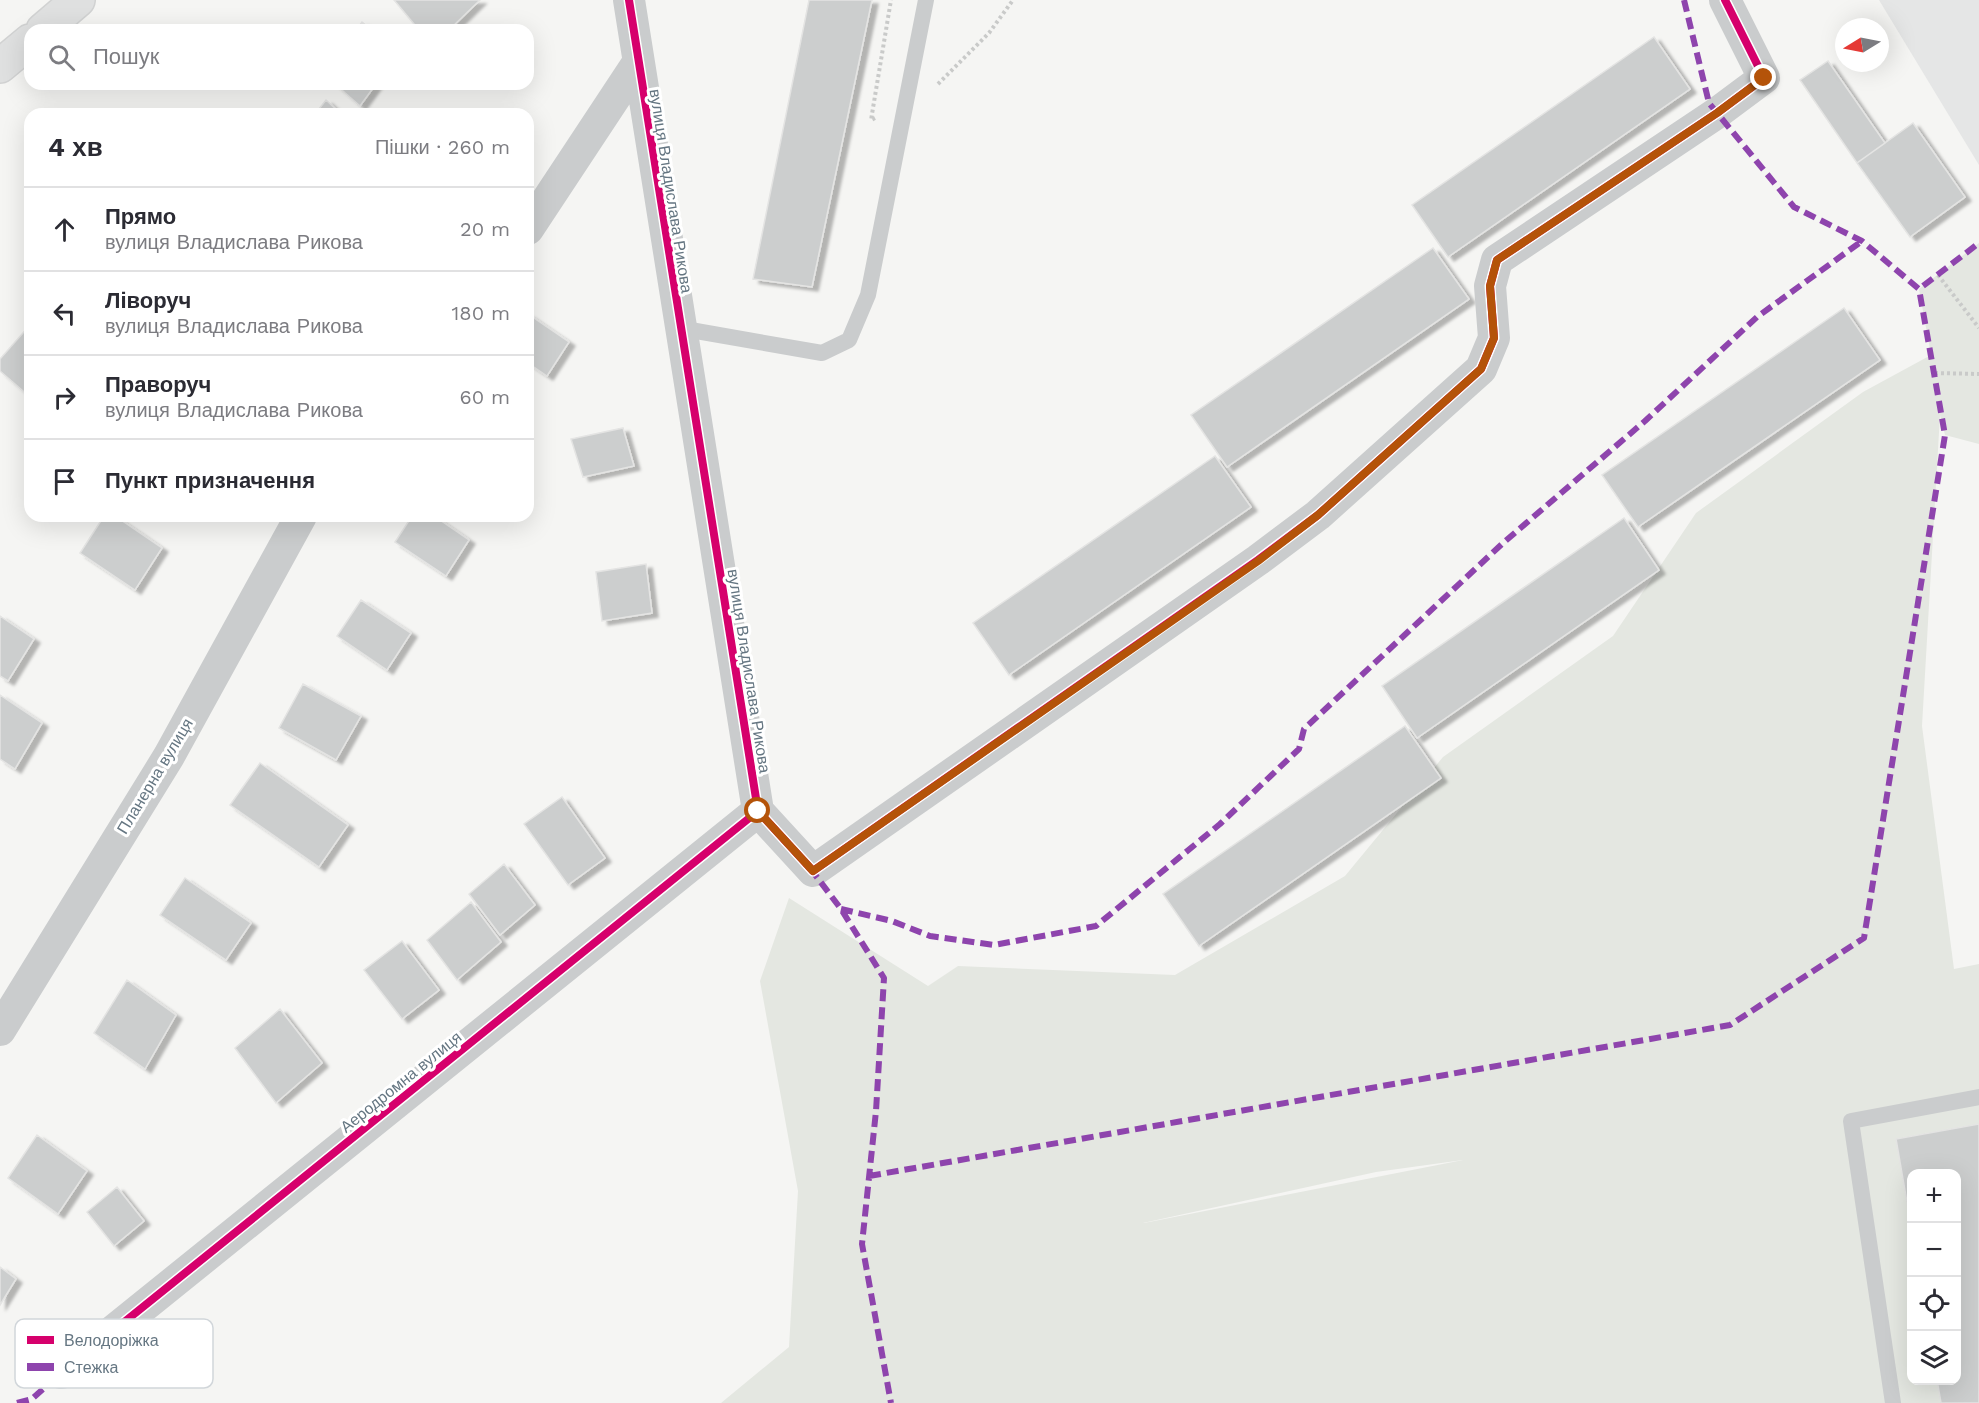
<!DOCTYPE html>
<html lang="uk">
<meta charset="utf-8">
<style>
:root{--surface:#fff;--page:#f2f2f3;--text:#2b2b33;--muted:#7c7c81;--line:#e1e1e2}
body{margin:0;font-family:"Work Sans",sans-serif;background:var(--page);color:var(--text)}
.controls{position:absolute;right:18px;bottom:18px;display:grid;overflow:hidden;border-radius:12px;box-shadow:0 6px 24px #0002}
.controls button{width:54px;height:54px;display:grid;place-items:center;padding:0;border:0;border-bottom:2px solid var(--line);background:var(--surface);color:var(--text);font:30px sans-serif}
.compass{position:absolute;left:1835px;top:18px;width:54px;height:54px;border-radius:50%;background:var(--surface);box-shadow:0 6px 24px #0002;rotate:260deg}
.stop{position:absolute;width:18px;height:18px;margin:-14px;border:4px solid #b45309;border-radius:50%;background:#fff}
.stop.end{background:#b45309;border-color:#fff;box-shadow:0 2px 6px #0008}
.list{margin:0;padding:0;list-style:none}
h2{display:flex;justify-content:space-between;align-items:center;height:78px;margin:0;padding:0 24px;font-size:26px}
h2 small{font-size:20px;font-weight:400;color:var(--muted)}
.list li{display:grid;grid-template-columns:39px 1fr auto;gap:18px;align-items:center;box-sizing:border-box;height:84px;padding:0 24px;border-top:2px solid var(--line)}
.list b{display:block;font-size:22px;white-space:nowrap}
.list p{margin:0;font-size:20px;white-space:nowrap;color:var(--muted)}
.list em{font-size:20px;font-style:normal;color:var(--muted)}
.icon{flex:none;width:33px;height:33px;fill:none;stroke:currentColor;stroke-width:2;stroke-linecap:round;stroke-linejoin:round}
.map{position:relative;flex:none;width:1979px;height:1403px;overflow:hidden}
.search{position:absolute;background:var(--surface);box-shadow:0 6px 24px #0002;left:24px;top:24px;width:510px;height:66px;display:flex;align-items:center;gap:15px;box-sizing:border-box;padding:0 21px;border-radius:18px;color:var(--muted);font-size:22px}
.panel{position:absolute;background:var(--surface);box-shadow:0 6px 24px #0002;left:24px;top:108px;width:510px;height:414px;border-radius:18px}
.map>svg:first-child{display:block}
.built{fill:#e5e6e6}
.green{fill:#e4e7e1;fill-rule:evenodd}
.building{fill:#cccece;stroke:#e4e4e3;stroke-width:1.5;filter:url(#shadow)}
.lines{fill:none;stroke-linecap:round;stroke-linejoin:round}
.highway-casing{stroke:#d1d2d2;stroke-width:36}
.path{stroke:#c9cac9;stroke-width:4;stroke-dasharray:3 3;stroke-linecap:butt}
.lane{stroke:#cacccd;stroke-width:16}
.street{stroke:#cacccd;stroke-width:32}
.highway{stroke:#dfe0e0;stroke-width:33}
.quiet{stroke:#8e44ad;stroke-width:6;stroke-dasharray:12 6;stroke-linecap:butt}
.cycleway-casing{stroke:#fff;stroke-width:11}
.cycleway{stroke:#d6006c;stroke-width:8}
.route{stroke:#b45309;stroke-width:8}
.labels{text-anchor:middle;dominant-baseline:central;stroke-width:6;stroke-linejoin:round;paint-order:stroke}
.street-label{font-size:16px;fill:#657682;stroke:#fff}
.key{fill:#fff;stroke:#d1d6da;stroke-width:1.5}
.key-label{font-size:16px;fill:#657682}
</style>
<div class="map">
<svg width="1979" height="1403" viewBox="0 0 1979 1403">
<defs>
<filter id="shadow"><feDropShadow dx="6" dy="4" stdDeviation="1.5" flood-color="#0004"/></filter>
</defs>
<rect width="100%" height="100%" fill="#f5f5f3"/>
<path class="built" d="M1879,0H1979V165Z"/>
<path class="green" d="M1979,243V444L1945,435L1940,415L1922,726L1954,969L1979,964V1403H721L789,1347L798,1191L760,981L789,898L928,986L958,966L1175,975L1345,876L1443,757L1613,636L1696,513L1863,392L1931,355L1919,289ZM1463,1160L1144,1223H1143L1376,1172ZM1912,1174H1956V1380H1912Z"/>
<path class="building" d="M394,0H480L449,30H419Z
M809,0H872L812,287L753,279Z
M362,22L372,30H356Z
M1654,37L1690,89L1448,257L1412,205Z
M1828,61L1885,143L1857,163L1800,80Z
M335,84H376L360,106Z
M326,100L341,114H315Z
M1913,123L1965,197L1910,237L1857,163Z
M1433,248L1469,299L1227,467L1191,415Z
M1844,308L1880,360L1638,527L1602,475Z
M528,314L569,342L547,376L528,363Z
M30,325V397L0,371V359Z
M623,428L634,466L583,477L571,439Z
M1215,456L1251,507L1009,675L973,623Z
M104,516H115L162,548L135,590L80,553Z
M412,516H434L469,540L446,576L395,542Z
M1624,518L1659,570L1417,738L1382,686Z
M646,564L652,613L602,621L596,572Z
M361,600L411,633L387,670L337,636Z
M0,616L34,639L8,681L0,676Z
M303,684L361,716L336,760L279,728Z
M0,695L42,723L15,769L0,759Z
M1405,726L1441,778L1199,946L1163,894Z
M260,763L348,825L319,867L230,805Z
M562,797L605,858L568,885L524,824Z
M504,864L535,905L500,935L469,894Z
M185,878L251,923L226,960L160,915Z
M471,902L501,942L457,980L427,940Z
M402,941L439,990L402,1019L364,970Z
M127,980L176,1015L145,1069L94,1033Z
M280,1009L322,1063L276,1103L235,1048Z
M1979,1124V1403H1941L1937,1380H1956V1174H1912V1231L1896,1139Z
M37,1135L87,1171L58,1214L8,1178Z
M117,1187L144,1221L114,1246L87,1212Z
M0,1267L16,1279L0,1305Z"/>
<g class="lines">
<g class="highway-casing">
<path id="highway" d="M43,30L78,0
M0,66L30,41"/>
</g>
<path class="path" d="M938,84L989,33L1013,0
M875,118L871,120L891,0
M1938,275L1979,328
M1935,373L1979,374"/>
<path class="lane" d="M679,328L822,353L849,340L868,295L926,0
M1893,1403L1851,1121L1979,1097"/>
<path class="street" d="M629,0L758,811L813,871L1258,560L1318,515L1481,369L1494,338L1490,286L1497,260L1717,113L1764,78L1725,0
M528,229L637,64
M0,1030L169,756L301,516
M61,1373L758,811"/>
<use href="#highway" class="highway"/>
<path class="quiet" d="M1684,0L1709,103L1794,207L1862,241L1919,289L1979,243
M810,868L841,909L884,978L876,1111L862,1244L891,1403
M841,909L892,921L930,936L994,945L1096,926L1220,824L1299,749L1304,729L1503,543L1645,421L1757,317L1862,241
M869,1176L1730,1025L1864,938L1945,435L1919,289
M17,1403L32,1399L61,1373"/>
<g class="cycleway-casing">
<path id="cycleway" d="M629,0L758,811L813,871L1258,560L1318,515L1481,369L1494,338L1490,286L1497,260L1717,113L1764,78L1725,0
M61,1373L758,811"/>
</g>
<use href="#cycleway" class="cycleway"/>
</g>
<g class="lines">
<path class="route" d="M758,811L813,871L1258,561L1318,515L1481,369L1494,338L1490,286L1497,260L1717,113L1764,78"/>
</g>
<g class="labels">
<g class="street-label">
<text transform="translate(671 191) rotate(81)">вулиця Владислава Рикова</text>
<text transform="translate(749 671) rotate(81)">вулиця Владислава Рикова</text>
<text transform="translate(155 776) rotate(-59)">Планерна вулиця</text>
<text transform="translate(401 1082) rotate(-39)">Аеродромна вулиця</text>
</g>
</g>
<rect x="15" y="1319" width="198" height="69" rx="9" class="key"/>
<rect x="27" y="1336" width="27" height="8" fill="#d6006c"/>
<rect x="27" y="1363" width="27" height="8" fill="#8e44ad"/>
<g class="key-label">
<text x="64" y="1346">Велодоріжка</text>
<text x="64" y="1373">Стежка</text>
</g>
</svg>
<div class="controls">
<button>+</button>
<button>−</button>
<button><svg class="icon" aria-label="locate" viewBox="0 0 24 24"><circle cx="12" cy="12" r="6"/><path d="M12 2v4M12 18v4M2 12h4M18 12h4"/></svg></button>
<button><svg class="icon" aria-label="layers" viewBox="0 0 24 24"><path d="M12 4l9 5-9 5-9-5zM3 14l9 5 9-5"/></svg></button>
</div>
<svg class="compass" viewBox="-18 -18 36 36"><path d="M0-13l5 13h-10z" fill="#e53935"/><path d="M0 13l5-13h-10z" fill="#7c7c81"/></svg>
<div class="stop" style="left:758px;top:811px"></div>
<div class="stop end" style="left:1764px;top:78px"></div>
<div class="search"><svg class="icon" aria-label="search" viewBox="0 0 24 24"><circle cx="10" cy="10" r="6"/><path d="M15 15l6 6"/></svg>Пошук</div>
<section class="panel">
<h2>4 хв<small>Пішки · 260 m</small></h2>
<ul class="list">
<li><svg class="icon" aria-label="ahead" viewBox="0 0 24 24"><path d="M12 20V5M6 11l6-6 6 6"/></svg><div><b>Прямо</b><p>вулиця Владислава Рикова</p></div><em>20 m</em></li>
<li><svg class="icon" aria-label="left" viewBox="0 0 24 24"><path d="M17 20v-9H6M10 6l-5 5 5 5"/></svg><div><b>Ліворуч</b><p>вулиця Владислава Рикова</p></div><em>180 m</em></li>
<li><svg class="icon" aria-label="right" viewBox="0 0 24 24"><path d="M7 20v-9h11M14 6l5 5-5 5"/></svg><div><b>Праворуч</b><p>вулиця Владислава Рикова</p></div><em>60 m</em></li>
<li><svg class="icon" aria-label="arrive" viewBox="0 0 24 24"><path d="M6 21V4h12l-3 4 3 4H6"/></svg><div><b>Пункт призначення</b></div></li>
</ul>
</section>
</div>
